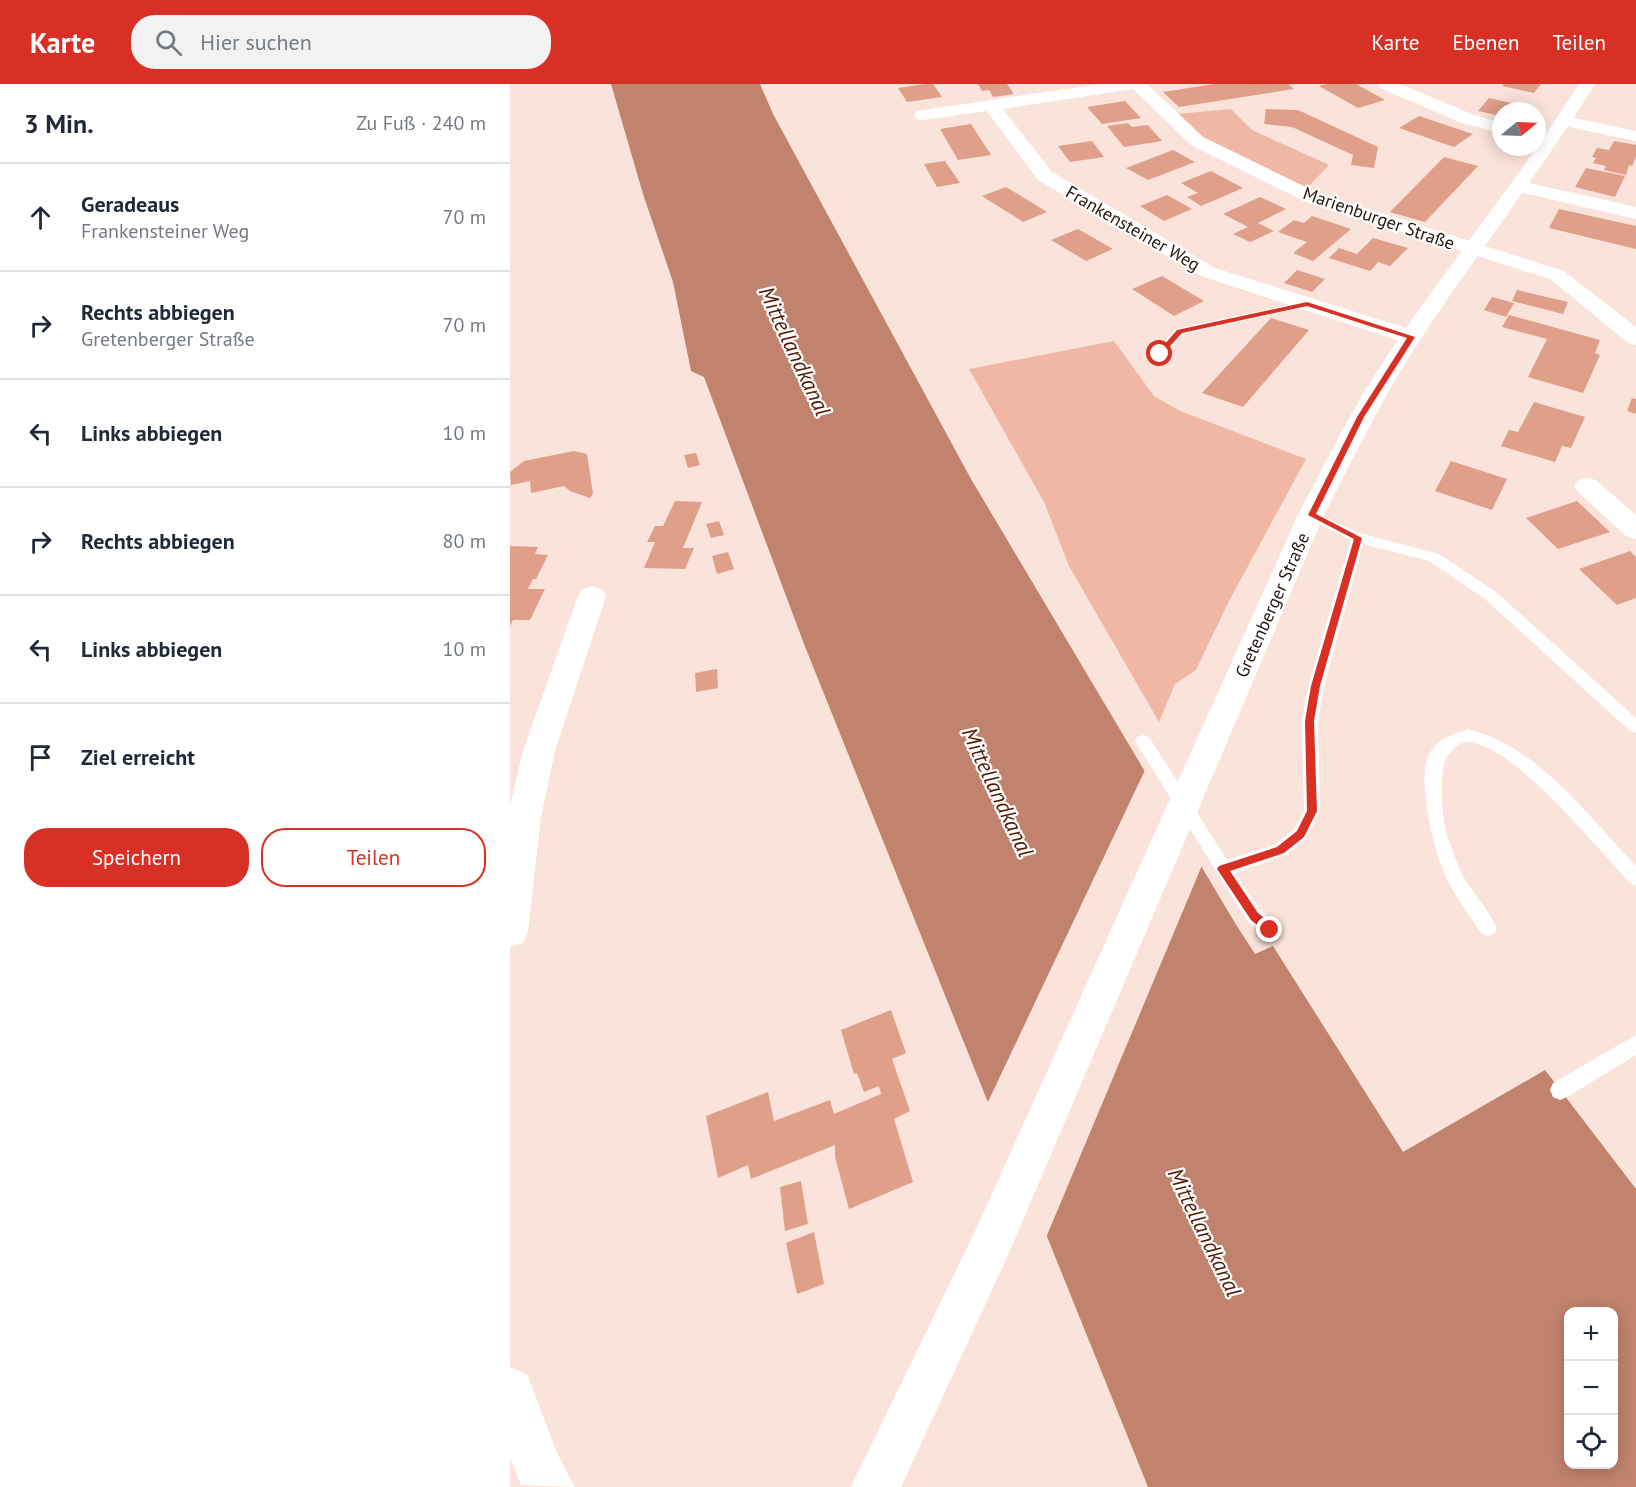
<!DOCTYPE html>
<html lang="de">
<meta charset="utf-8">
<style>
:root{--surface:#fff;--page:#f2f2f3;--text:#1f2937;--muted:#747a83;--line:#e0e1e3;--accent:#d93025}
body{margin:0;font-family:"PT Sans",sans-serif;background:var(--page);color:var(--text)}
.controls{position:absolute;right:18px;bottom:18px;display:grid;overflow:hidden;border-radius:12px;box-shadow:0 3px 15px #0003}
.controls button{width:54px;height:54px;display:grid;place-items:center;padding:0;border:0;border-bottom:2px solid var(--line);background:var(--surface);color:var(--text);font:30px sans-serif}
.compass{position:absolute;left:982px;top:18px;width:54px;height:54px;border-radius:50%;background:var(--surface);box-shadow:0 3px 15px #0003;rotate:71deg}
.stop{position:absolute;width:18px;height:18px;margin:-14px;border:4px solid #d93025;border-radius:50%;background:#fff}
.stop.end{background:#d93025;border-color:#fff;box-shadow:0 2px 6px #0008}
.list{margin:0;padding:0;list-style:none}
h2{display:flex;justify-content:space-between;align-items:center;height:78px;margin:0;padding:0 24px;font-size:26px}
h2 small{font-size:20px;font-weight:400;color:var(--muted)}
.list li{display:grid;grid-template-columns:39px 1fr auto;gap:18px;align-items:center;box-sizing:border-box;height:108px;padding:0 24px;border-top:2px solid var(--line)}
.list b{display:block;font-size:22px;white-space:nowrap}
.list p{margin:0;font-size:20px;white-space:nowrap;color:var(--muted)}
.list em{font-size:20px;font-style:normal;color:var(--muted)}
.actions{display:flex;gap:12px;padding:18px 24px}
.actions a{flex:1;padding:14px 0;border:2px solid var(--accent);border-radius:24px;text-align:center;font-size:21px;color:var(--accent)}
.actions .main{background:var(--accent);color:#fff}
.icon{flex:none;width:33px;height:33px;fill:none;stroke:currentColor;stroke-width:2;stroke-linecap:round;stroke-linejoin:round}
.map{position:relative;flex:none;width:1126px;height:1403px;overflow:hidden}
header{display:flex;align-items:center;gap:36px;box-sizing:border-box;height:84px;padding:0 30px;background:var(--accent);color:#fff}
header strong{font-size:28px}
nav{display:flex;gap:33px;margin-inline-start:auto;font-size:21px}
.search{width:420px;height:54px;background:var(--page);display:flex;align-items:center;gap:15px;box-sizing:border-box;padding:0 21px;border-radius:24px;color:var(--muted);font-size:22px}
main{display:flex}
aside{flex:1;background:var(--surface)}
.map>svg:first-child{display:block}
.green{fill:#f0b8a4}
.water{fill:#c1836d;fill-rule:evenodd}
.pier{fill:#fae3da}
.building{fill:#df9f89}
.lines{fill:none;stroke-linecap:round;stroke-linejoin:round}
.service{fill:#fff;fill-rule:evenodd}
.minor{fill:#fff;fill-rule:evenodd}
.secondary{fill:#fff;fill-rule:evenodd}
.route{fill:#d93025}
.labels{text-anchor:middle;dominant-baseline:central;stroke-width:4.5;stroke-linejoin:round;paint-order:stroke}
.far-street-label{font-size:18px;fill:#241611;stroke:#fff}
.water-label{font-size:22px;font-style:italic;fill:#521902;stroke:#fff}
</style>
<header>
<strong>Karte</strong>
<div class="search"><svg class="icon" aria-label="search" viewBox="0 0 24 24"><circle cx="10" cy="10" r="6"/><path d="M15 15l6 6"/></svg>Hier suchen</div>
<nav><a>Karte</a><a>Ebenen</a><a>Teilen</a></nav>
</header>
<main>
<aside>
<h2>3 Min.<small>Zu Fuß · 240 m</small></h2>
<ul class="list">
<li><svg class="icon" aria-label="ahead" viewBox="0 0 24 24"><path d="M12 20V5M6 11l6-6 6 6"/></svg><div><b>Geradeaus</b><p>Frankensteiner Weg</p></div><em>70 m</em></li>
<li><svg class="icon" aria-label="right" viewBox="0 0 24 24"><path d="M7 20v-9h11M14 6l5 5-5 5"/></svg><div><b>Rechts abbiegen</b><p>Gretenberger Straße</p></div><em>70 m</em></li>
<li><svg class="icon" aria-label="left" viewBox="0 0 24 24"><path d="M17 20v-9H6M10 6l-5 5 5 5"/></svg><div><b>Links abbiegen</b></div><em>10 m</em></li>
<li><svg class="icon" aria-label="right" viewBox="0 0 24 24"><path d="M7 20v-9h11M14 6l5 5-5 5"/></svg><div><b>Rechts abbiegen</b></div><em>80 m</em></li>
<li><svg class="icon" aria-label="left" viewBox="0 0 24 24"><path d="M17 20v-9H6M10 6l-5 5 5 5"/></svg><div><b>Links abbiegen</b></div><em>10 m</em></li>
<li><svg class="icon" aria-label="arrive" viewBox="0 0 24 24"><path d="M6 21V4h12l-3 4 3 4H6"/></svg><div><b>Ziel erreicht</b></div></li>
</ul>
<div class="actions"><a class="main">Speichern</a><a>Teilen</a></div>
</aside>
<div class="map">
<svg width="1126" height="1403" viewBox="0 0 1126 1403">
<rect width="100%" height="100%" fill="#fae3da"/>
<path class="green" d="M721,25L742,46L819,81L795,106L691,54L667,30Z
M604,257L644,312L670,327L796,375L718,519L686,586L665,600L649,638L559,482L534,418L459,285Z"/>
<path class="water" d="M101,0H250L263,30L461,395L725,839L745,870L763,862L893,1068L1035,986L1126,1105V1403H638L538,1155L475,1011L294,560L194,293L181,287L163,198L133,110ZM1058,1228H1104V1380H1058Z"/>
<path class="pier" d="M636,684L693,779L535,1156L476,1022Z"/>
<path class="building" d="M415,0H423L432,13L397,18L388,4Z
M468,0H497L504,10L483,13L479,6L472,7Z
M704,0H778L784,5L669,23L653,8Z
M817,0H846L875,16L848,24L809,2Z
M994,0H1031L1024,9L992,2Z
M979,14L1010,21L1005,27H991V32L968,27Z
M615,17L631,34L592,40L577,23Z
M756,25L788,26L868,63L864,84L841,81L843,71L782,43L754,40Z
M909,32L963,50L944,63L889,44Z
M618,39L622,43L638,41L652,57L614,63L597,42Z
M461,40L481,71L448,76L430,45Z
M582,57L594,73L560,78L548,62Z
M1104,57L1126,61V73L1122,82L1119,81L1116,91L1094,86L1096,82L1083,79L1086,74L1082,73L1087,64L1099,66Z
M663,66L685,78L638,96L616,84Z
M934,73L968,82L915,138L880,128Z
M435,77L450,99L427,103L414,80Z
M1076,84L1115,92L1105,113L1065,103Z
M701,87L733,104L691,122L677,113L688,109L671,99Z
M496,103L537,128L513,138L472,112Z
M657,111L682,125L654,137L630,122Z
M750,113L776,125L748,139L764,147L740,158L723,150L738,143L713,130Z
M1049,125L1126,142V165L1039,144Z
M802,132L841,145L803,177L783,169L797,158L768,148L784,136L794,139Z
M568,145L603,165L576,177L541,156Z
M863,154L898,164L880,182L868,178L860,187L819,174L829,164L847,170Z
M787,186L815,195L802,208L774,199Z
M652,192L694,217L664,232L622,205Z
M1007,206L1058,218L1053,230L1002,217Z
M982,213L1004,219L996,233L974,226Z
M999,231L1090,256L1085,269L1090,271L1073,309L1018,293L1037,255L992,243Z
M761,234L799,246L733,323L692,309Z
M1122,314L1126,315V330L1117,327Z
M1024,318L1075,333L1061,364L1052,362L1045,378L991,362L999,346L1008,348Z
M64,367L77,370L83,410L80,414L60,407L54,402L21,409L20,397L1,401L0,388L14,377Z
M186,369L190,381L178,384L174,371Z
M941,377L997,395L982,426L925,407Z
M165,417L192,418L173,464H184L175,485L134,484L145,458H137L145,442H153Z
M1067,417L1100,448L1048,465L1016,434Z
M209,437L214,451L201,454L196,440Z
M0,462L28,463L25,470L38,471L26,495H23L18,505H35L20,536H3L0,542Z
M1120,467L1126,473V514L1107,521L1069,485Z
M218,468L224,485L207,490L202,472Z
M207,585L208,604L186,608L185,589Z
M381,926L396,969L382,975L400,1027L384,1035L403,1098L339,1125L325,1073V1061L241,1095L238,1081L208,1094L196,1032L258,1008L264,1037L320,1016L324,1030L371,1010L369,1002L354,1008L347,989L344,990L331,946Z
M291,1097L298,1140L275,1147L270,1103Z
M304,1148L314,1200L287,1210L276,1159Z"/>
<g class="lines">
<path class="service" d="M797,217L801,218V222L674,250L654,272L650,273L644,270L666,245Z
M801,427L852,450L929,470L985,507L1126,634V649L1120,647L975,515L919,477L853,460L814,602L808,637L810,727L796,755L776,771L725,789L750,826L766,840L769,846L766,852L760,854L754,852L738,838L625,657L627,653L633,651L639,653L717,776L764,761L784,745L794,727L792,637L798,602L841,456L796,434L794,431Z
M958,645C1029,663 1077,731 1126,782V802L1120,799C1088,765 1005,663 960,658C950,657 944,664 938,671C928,683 932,736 937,752C942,764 946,778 952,790C962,809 978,825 987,844L984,850L978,852L972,850C961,833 948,817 939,799C925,774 907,700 918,673C925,656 942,650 958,645Z
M1126,951V971L1057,1013L1050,1016L1043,1013L1040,1006L1043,999Z"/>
<path class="minor" d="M590,0H637L693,53L808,109L1054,187L1126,243V261L1118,259L1040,195L794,117L681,61L623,5L493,25L542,88L705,184L909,248L912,253L909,258L901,260L893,258L691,192L528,96L477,27L413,36L407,35L404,31L407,27L413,26Z
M868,0H890L964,31L991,39V49L952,39L870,4Z
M1055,32L1126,47V57L1049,41L1046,37L1049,33Z
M1011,97L1126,123V135L1004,107L1001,103L1004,99Z
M1077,394L1086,396L1126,431V455L1116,452L1068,408L1064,402L1068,396Z
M82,502L92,505L96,512L45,667L31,733L18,847L13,859L0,863V721L13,667L68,512L72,505Z
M0,1283L17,1290L47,1369L65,1403L11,1401L0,1374Z"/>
<path class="secondary" d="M1069,0H1085C1027,94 957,181 898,275C867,325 841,378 814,431L498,1171L391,1403H341L468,1141L788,431C816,377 843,323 877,272C939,180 1009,94 1069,0Z"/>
</g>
<path class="route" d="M797,218L905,253L854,333L806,430L852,454L810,602L804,637L807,727L794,753L774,769L720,787L748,829L764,842V849L760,851L741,836L707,785L709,782L767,763L787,747L797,727L795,637L801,602L844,455L798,431L847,333L897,254L797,222L672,249L652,271L646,270L667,246Z"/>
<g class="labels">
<g class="far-street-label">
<text transform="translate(869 134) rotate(19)">Marienburger Straße</text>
<text transform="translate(623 144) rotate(30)">Frankensteiner Weg</text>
<text transform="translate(762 521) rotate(-66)">Gretenberger Straße</text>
</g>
<g class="water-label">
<text transform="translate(285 267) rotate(65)">Mittellandkanal</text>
<text transform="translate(488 708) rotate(65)">Mittellandkanal</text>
<text transform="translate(695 1148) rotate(64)">Mittellandkanal</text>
</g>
</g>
</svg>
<div class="controls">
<button>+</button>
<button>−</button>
<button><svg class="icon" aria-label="locate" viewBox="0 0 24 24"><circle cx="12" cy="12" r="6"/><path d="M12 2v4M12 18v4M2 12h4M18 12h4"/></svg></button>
</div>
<svg class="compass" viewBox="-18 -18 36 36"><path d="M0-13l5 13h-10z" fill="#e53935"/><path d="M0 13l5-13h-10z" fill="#747a83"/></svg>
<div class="stop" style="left:650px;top:270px"></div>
<div class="stop end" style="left:760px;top:846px"></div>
</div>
</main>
